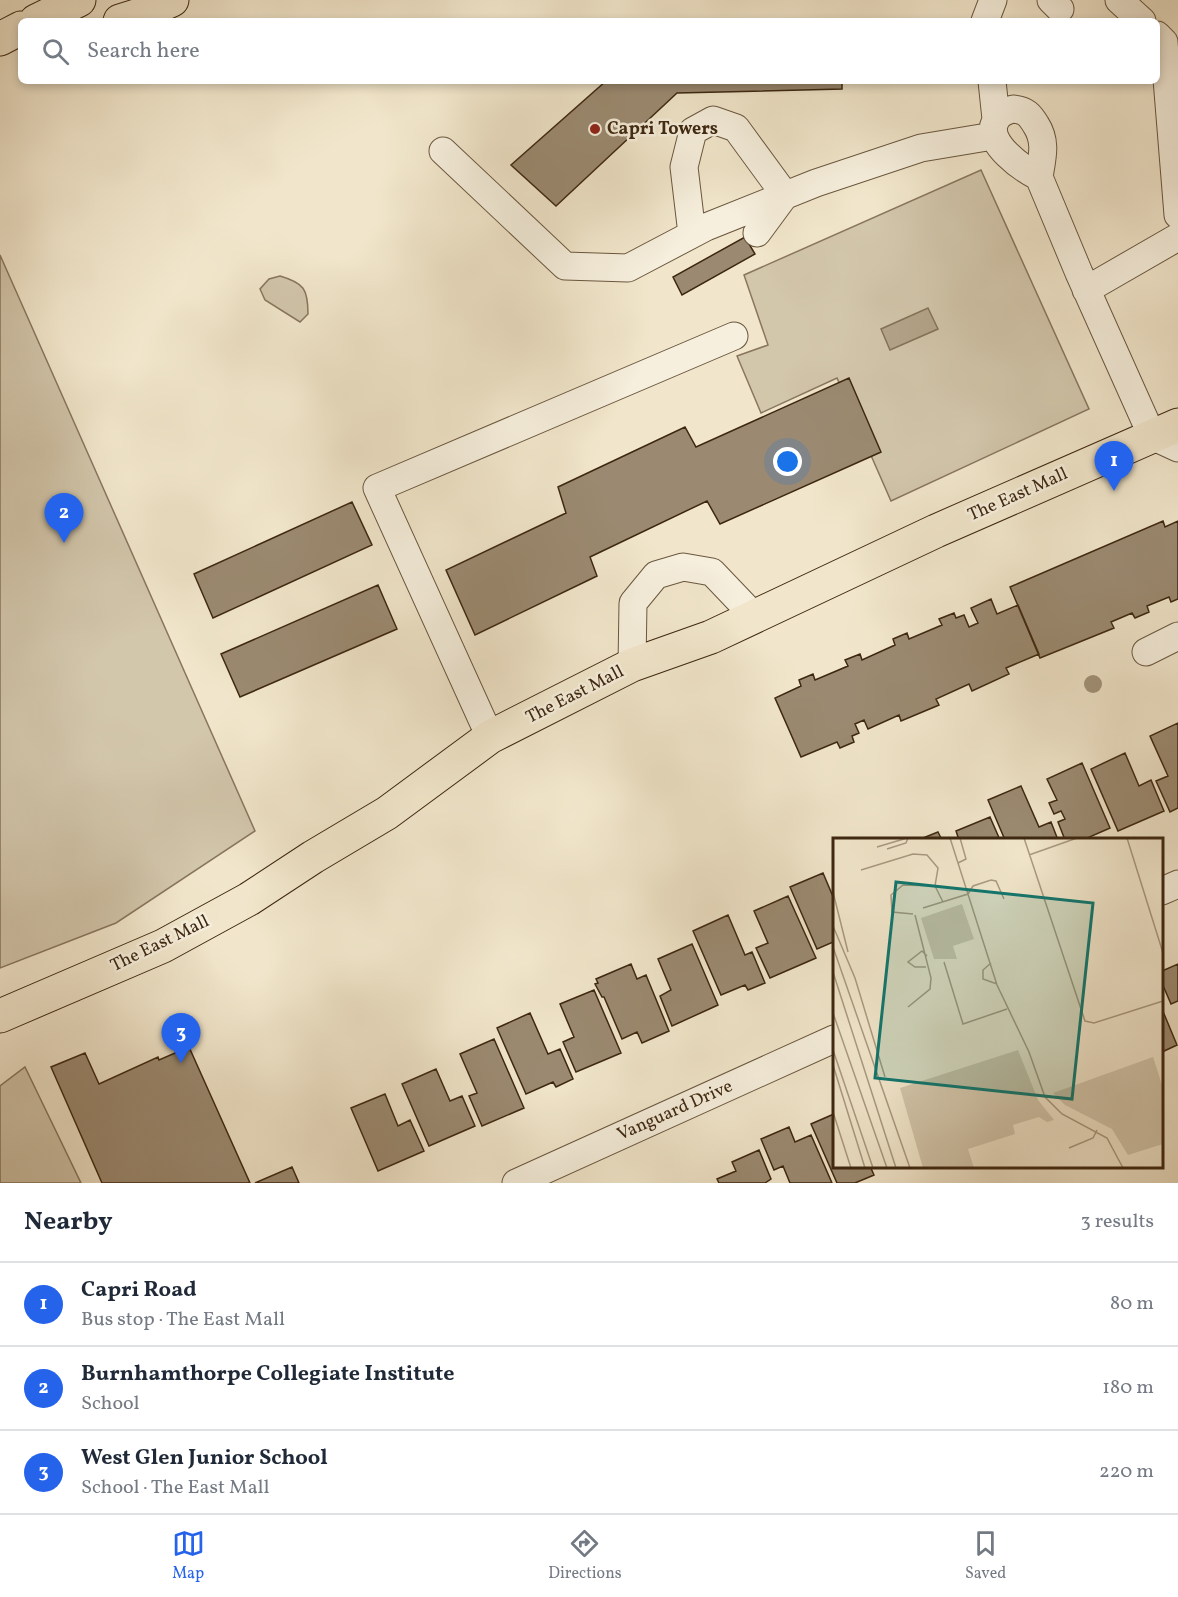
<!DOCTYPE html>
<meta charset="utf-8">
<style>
:root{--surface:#fff;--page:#f2f2f3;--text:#1f2937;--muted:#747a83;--line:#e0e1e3;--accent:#2563eb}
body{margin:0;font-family:Vollkorn,serif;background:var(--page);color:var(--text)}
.you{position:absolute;left:788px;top:462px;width:21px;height:21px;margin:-15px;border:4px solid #fff;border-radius:50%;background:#1a73e8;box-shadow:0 0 0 9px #1a73e833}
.badge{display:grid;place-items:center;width:39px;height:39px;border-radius:50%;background:var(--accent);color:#fff;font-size:20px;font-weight:700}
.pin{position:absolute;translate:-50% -50px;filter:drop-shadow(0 2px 3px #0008)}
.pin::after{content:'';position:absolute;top:32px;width:21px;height:18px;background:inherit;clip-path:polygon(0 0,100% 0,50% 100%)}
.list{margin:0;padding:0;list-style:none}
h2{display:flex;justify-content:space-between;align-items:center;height:78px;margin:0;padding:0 24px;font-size:26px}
h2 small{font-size:20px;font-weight:400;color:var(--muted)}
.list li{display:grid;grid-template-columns:39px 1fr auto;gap:18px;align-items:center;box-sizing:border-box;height:84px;padding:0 24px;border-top:2px solid var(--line)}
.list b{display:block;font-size:22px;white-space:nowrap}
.list p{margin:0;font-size:20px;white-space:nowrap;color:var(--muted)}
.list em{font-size:20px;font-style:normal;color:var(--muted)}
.icon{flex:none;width:33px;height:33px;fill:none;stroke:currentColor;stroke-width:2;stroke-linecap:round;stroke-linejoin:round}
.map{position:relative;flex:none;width:1178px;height:1183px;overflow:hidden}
.search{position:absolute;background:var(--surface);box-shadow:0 3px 9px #0003;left:18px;right:18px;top:18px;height:66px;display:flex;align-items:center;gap:15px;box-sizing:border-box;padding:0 21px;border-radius:9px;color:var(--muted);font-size:22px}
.sheet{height:330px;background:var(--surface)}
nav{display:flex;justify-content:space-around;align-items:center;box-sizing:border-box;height:84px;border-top:2px solid var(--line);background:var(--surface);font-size:16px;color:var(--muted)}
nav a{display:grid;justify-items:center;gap:3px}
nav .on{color:var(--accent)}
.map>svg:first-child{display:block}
.green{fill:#d2c6ab;stroke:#88765e;stroke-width:1.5}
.water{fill:#b4a58b;stroke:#84735a;stroke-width:1.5}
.building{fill:#9b8a71;stroke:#3d2710;stroke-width:1.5}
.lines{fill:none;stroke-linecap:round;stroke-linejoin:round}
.minor-casing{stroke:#6a573f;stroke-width:29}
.major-casing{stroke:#3d2710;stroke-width:35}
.highway-casing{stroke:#3d2710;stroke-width:35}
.minor{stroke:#f6efdd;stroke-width:27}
.major{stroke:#f1e6cb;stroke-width:33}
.highway{stroke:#f1e6cb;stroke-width:33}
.tree{fill:#a2937a}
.poi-dot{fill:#8f2418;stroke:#f6efdd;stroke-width:2}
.labels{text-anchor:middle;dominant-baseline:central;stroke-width:5;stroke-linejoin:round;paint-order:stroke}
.poi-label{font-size:18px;font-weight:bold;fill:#3d2710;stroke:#f6efdd;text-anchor:start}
.street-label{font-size:18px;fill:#3d2710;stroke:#f6efdd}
.inset-road{fill:none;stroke:#a99a80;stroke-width:1.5}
.view{fill:#0f766e;fill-opacity:0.15;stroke:#0f766e;stroke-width:3}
.inset-edge{fill:none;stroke:#3d2710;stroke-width:3}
</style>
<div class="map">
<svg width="1178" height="1183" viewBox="0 0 1178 1183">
<rect width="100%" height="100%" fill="#f1e6cb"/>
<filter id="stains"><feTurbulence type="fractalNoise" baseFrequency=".00333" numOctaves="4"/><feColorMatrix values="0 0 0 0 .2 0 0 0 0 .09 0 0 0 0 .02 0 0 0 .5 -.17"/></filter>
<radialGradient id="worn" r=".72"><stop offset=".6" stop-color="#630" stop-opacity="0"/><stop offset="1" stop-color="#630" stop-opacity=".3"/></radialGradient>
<path class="green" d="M981,170L1089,409L891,501L837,378L761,413L737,356L768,345L744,275Z
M0,255L255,831L116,923L0,968Z
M280,276C304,283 308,289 308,314L300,322L265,300L260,289L269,279Z
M25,1067L81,1183H0V1086Z"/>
<path class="water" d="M928,308L938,329L890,350L881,329Z"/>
<path class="building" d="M606,81H842V89L677,93L556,206L511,165Z
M745,237L755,254L682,295L673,277Z
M849,378L881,452L720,524L707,501L590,557L597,576L475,635L446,570L566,513L558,487L685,427L696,447Z
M352,502L372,545L213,618L194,574Z
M1163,521L1165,527L1178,521V599L1171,602L1169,597L1147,606L1149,612L1135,618L1132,613L1111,622L1114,628L1040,658L1010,587Z
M378,585L397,629L240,697L221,654Z
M991,599L997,614L1018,605L1039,654L1006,668L1009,674L972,691L969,684L936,699L939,705L901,721L899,715L868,729L864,720L855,724L859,733L852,736L854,742L840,748L837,742L801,757L775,698L801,686L799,680L813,674L815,680L848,666L845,660L860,654L862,660L895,645L893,639L907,633L909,639L942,625L939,619L954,613L956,618L964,615L969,627L978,623L971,608Z
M1178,723V808L1170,812L1156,781L1168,776L1150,736Z
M1125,753L1139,786L1151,780L1164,811L1118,831L1091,769Z
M1082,763L1110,828L1087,838L1088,840H1065L1058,822L1065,819L1061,811L1054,814L1049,803L1057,800L1047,779Z
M1021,786L1039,827L1051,822L1058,840H1005L988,800Z
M990,817L1000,840H959L956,831Z
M938,832L942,840H918Z
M823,873L834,899V946L833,942L817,949L790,887Z
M788,896L816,958L770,978L756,948L768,943L754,911Z
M728,915L745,955L752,952L765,983L748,990L745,985L721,995L693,931Z
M692,944L718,1005L672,1026L660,996L671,990L658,959Z
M631,964L637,979L646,975L669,1031L642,1043L637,1032L622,1039L604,997H602L595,984L598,983L596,979Z
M1178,964V1001L1171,1004L1162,983V971Z
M594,990L621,1053L576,1072L563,1042L574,1037L560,1004Z
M1162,1009L1177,1045L1162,1052Z
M530,1013L548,1054L560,1049L573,1079L556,1087L553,1082L526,1094L497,1028Z
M494,1039L524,1108L482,1126L469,1096L477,1093L460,1054Z
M189,1047L250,1183H102L51,1067L85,1053L99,1084L158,1057L159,1060Z
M436,1069L450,1101L462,1096L475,1126L429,1146L402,1084Z
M385,1094L398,1126L410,1120L424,1151L378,1171L351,1108Z
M834,1114V1166H870L874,1175L855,1183H837L811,1124Z
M789,1127L795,1142L811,1135L832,1183H790L783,1166L774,1170L761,1139Z
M759,1150L771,1179L765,1183H719L717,1179L736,1171L732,1162Z
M292,1167L299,1183H255Z"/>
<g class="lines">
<g class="minor-casing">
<path id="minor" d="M1051,0L1060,9
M1119,0L1142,21
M985,21L993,0
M1157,35L1164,42L1178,215
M992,81L996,119
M1013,109C1026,110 1030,115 1036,125C1047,142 1042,158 1039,177C1023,169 985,143 995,122C998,114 1005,111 1013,109Z
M443,151L565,266L628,268L706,227L816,183L921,148L993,136
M1039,177L1079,273L1152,436L1178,448
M692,234L684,167L693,131L713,120L736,128L785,195L757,233
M1086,290L1178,237
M1146,652L1178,636
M632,665L633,603L656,575L683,567L712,572L755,617
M490,737L377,488L734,336
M1162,891L1178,884
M516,1183L834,1039"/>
</g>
<g class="major-casing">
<path id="major" d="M0,1016L163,946L249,899L313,857L387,813L490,737L632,665L711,637L936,531L1178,425"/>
</g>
<g class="highway-casing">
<path id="highway" d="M36,21L79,0
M120,21L139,15L172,0
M0,39L21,28"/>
</g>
<use href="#minor" class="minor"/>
<use href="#major" class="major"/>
<use href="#highway" class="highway"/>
</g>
<circle class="tree" cx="1093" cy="684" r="9"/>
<circle class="poi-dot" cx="595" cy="129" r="6"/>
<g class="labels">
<g class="poi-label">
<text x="607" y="129">Capri Towers</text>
</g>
<g class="street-label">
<text transform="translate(1018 495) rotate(-24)">The East Mall</text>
<text transform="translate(575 695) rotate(-27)">The East Mall</text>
<text transform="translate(160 944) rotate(-26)">The East Mall</text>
<text transform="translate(675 1111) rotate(-24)">Vanguard Drive</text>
</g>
</g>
<g transform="translate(833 838)">
<rect width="330" height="330" fill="#f1e6cb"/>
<path d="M129,66L141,101L120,108L124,121H101L88,80ZM185,212L205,262L221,282L214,284L206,279L180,287L182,296L135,311L141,330H90L67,250ZM320,219L330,250V306L295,317L279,291L232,267L220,255Z" fill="#d2c6ab"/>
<path class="inset-road" d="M117,0L164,147L196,214L212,259L229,276L274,300L290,330M191,0L252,183L261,185L330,163M294,0L330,115M44,9L74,0M54,11L73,5L75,0M196,17L244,0M125,25L133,21L127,0M28,32L80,16L94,17L105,30L102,48L110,64M0,54L15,114M90,70L135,56L140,48L158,42L163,43L171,61M80,76L59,74L58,57L70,47L102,48M0,88L22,140L52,239M0,109L77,330M111,124L130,186L174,171M158,125L150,132V141L164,146M93,129H82L75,124L89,113L94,118M0,134L63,330M75,169L97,151L98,140L82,77M0,175L54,330M0,212L40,330M0,227L32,330M0,274L18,330M236,310L260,300L264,292"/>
<path class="view" d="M63,44L260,65L239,261L42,240Z"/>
<rect width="330" height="330" class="inset-edge"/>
</g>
<rect width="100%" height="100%" filter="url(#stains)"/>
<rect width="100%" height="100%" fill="url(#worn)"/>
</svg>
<div class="you"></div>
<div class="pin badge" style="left:1114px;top:491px">1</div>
<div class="pin badge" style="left:64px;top:543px">2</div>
<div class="pin badge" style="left:181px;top:1063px">3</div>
<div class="search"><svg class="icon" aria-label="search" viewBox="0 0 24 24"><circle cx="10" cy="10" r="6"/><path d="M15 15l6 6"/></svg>Search here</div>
</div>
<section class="sheet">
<h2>Nearby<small>3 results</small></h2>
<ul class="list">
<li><span class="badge">1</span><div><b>Capri Road</b><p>Bus stop · The East Mall</p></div><em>80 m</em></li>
<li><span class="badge">2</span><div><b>Burnhamthorpe Collegiate Institute</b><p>School</p></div><em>180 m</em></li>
<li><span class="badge">3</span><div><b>West Glen Junior School</b><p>School · The East Mall</p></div><em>220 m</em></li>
</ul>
</section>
<nav>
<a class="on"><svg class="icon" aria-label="map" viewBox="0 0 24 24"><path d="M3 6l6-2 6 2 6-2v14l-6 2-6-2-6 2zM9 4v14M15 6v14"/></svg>Map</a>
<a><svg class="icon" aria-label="directions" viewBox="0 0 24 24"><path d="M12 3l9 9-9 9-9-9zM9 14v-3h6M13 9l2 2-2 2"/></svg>Directions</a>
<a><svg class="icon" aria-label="saved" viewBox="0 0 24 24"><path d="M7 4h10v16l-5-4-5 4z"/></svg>Saved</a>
</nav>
